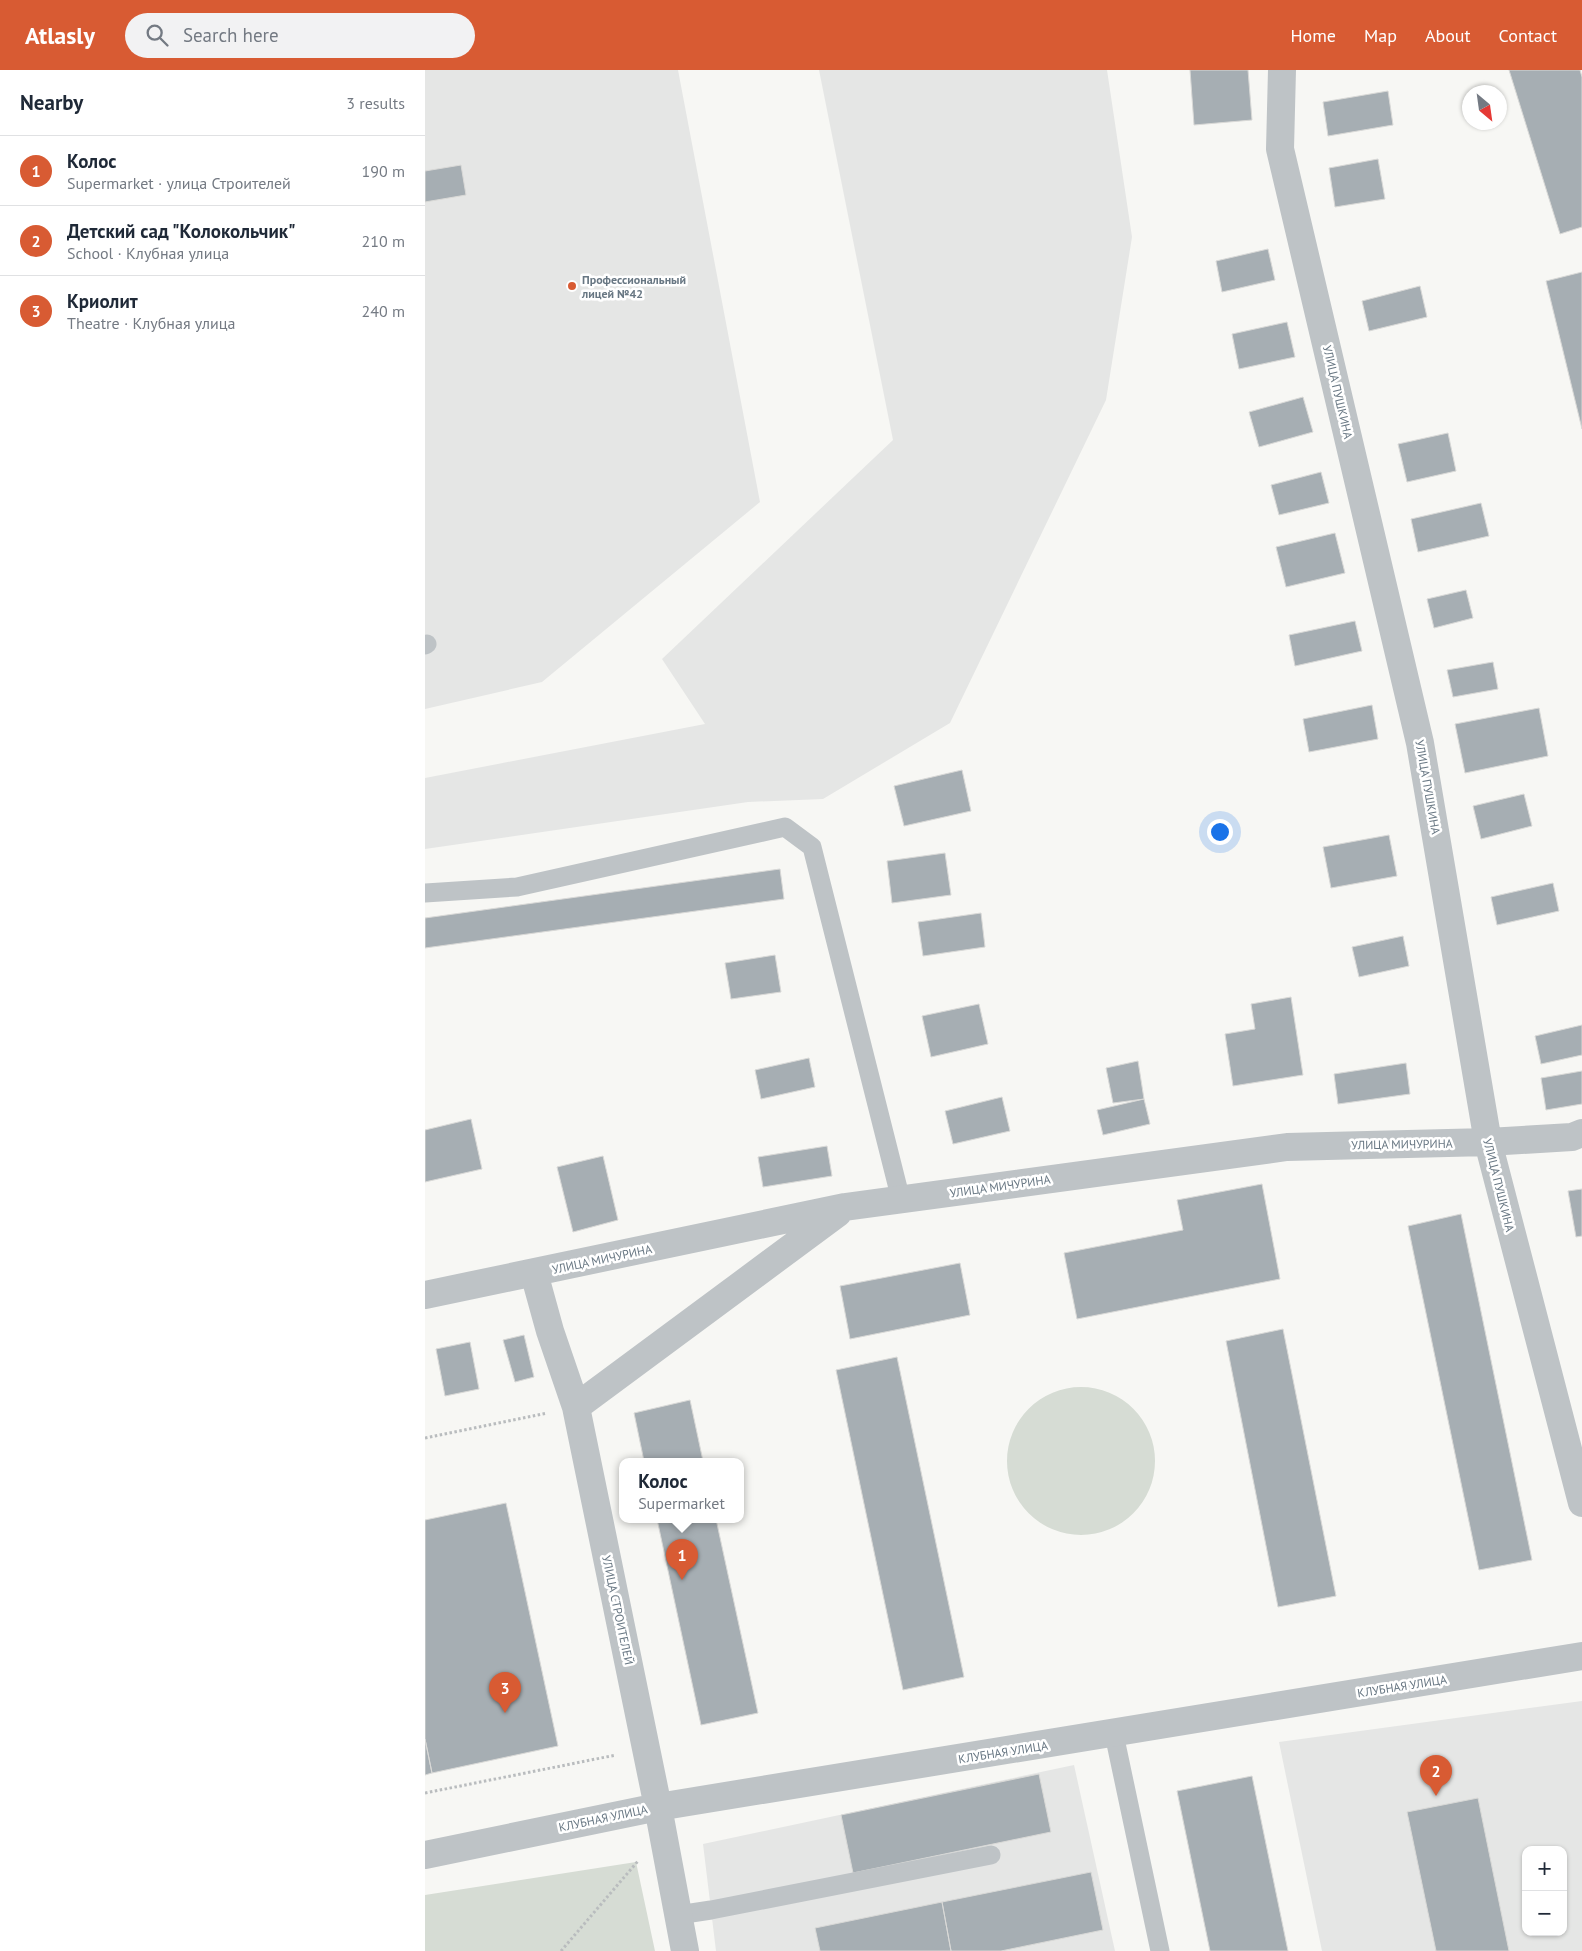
<!DOCTYPE html>
<meta charset="utf-8">
<style>
:root{--surface:#fff;--page:#f2f2f3;--text:#1f2937;--muted:#747a83;--line:#e0e1e3;--accent:#d85b33}
body{margin:0;font-family:"PT Sans",sans-serif;background:var(--page);color:var(--text)}
.controls{position:absolute;right:15px;bottom:15px;display:grid;overflow:hidden;border-radius:10px;box-shadow:0 1px 4px #0004}
.controls button{width:45px;height:45px;display:grid;place-items:center;padding:0;border:0;border-bottom:1px solid var(--line);background:var(--surface);color:var(--text);font:25px sans-serif}
.compass{position:absolute;left:1037px;top:15px;width:45px;height:45px;border-radius:50%;background:var(--surface);box-shadow:0 1px 4px #0004;rotate:151deg}
.you{position:absolute;left:794px;top:761px;width:18px;height:18px;margin:-12px;border:4px solid #fff;border-radius:50%;background:#1a73e8;box-shadow:0 0 0 8px #1a73e833}
.badge{display:grid;place-items:center;width:32px;height:32px;border-radius:50%;background:var(--accent);color:#fff;font-size:16px;font-weight:700}
.pin{position:absolute;translate:-50% -41px;filter:drop-shadow(0 1px 2px #0008)}
.pin::after{content:'';position:absolute;top:26px;width:18px;height:15px;background:inherit;clip-path:polygon(0 0,100% 0,50% 100%)}
.popup{position:absolute;left:194px;top:1388px;width:125px;height:65px;box-sizing:border-box;display:grid;place-content:center;border-radius:10px;background:var(--surface);filter:drop-shadow(0 1px 4px #0005);font-size:16px;white-space:nowrap;color:var(--muted)}
.popup b{font-size:19px;color:var(--text)}
.popup::after{content:'';position:absolute;left:50%;top:100%;margin-left:-10px;border:10px solid transparent;border-top-color:var(--surface)}
.list{margin:0;padding:0;list-style:none}
h2{display:flex;justify-content:space-between;align-items:center;height:65px;margin:0;padding:0 20px;font-size:21px}
h2 small{font-size:16px;font-weight:400;color:var(--muted)}
.list li{display:grid;grid-template-columns:32px 1fr auto;gap:15px;align-items:center;box-sizing:border-box;height:70px;padding:0 20px;border-top:1px solid var(--line)}
.list b{display:block;font-size:19px;white-space:nowrap}
.list p{margin:0;font-size:16px;white-space:nowrap;color:var(--muted)}
.list em{font-size:16px;font-style:normal;color:var(--muted)}
.icon{flex:none;width:28px;height:28px;fill:none;stroke:currentColor;stroke-width:2;stroke-linecap:round;stroke-linejoin:round}
.map{position:relative;flex:none;width:1157px;height:1881px;overflow:hidden}
header{display:flex;align-items:center;gap:30px;box-sizing:border-box;height:70px;padding:0 25px;background:var(--accent);color:#fff}
header strong{font-size:24px}
nav{display:flex;gap:28px;margin-inline-start:auto;font-size:18px}
.search{width:350px;height:45px;background:var(--page);display:flex;align-items:center;gap:12px;box-sizing:border-box;padding:0 18px;border-radius:28px;color:var(--muted);font-size:19px}
main{display:flex}
aside{flex:1;background:var(--surface)}
.map>svg:first-child{display:block}
.built{fill:#e5e6e5;fill-rule:evenodd}
.green{fill:#d6dcd4}
.building{fill:#a6aeb3;stroke:#d9d9d7}
.lines{fill:none;stroke-linecap:round;stroke-linejoin:round}
.path{stroke:#b9bcbe;stroke-width:3;stroke-dasharray:2.5 2.5;stroke-linecap:butt}
.lane{stroke:#bec3c6;stroke-width:19}
.street{stroke:#bec3c6;stroke-width:28}
.poi-dot{fill:#d85b33;stroke:#fff;stroke-width:2}
.labels{text-anchor:middle;dominant-baseline:central;stroke-width:5;stroke-linejoin:round;paint-order:stroke}
.poi-label{font-size:12px;font-weight:bold;fill:#687783;stroke:#fff;text-anchor:start}
.street-label{font-size:12px;fill:#687783;stroke:#fff}
</style>
<header>
<strong>Atlasly</strong>
<div class="search"><svg class="icon" aria-label="search" viewBox="0 0 24 24"><circle cx="10" cy="10" r="6"/><path d="M15 15l6 6"/></svg>Search here</div>
<nav><a>Home</a><a>Map</a><a>About</a><a>Contact</a></nav>
</header>
<main>
<aside>
<h2>Nearby<small>3 results</small></h2>
<ul class="list">
<li><span class="badge">1</span><div><b>Колос</b><p>Supermarket · улица Строителей</p></div><em>190 m</em></li>
<li><span class="badge">2</span><div><b>Детский сад &quot;Колокольчик&quot;</b><p>School · Клубная улица</p></div><em>210 m</em></li>
<li><span class="badge">3</span><div><b>Криолит</b><p>Theatre · Клубная улица</p></div><em>240 m</em></li>
</ul>
</aside>
<div class="map">
<svg width="1157" height="1881" viewBox="0 0 1157 1881">
<rect width="100%" height="100%" fill="#f7f7f4"/>
<path class="built" d="M0,0H253L335,432L117,612L0,639Z
M394,0H682L707,167L681,330L525,653L398,729L323,732L0,779V708L280,654L237,589L468,370Z
M1157,1631V1881H897L854,1672ZM1101,1780H1138V1862H1101Z
M649,1695L690,1881H291L278,1774Z"/>
<path class="green" d="M582 1391a74 74 0 1 1 148 0a74 74 0 1 1-148 0Z
M211,1792L230,1881H0V1825Z"/>
<path class="building" d="M765,0H823L827,50L769,55Z
M1084,0H1155L1157,7V157L1135,164Z
M963,21L968,55L903,66L898,32Z
M953,89L960,129L910,137L904,98Z
M36,95L41,125L0,132V101Z
M843,179L850,210L797,222L791,191Z
M1157,202V359L1121,211Z
M995,216L1002,247L944,261L937,231Z
M862,252L870,287L814,299L807,264Z
M878,327L888,362L834,377L824,342Z
M1023,363L1031,401L982,412L973,374Z
M896,402L904,433L854,445L846,415Z
M1056,433L1064,466L993,482L986,449Z
M910,463L920,503L861,517L851,477Z
M1041,520L1048,548L1009,558L1002,529Z
M930,551L937,581L870,596L864,565Z
M1068,592L1073,619L1028,627L1022,600Z
M947,635L953,669L884,682L878,649Z
M1114,638L1123,686L1040,703L1030,654Z
M537,700L546,741L479,756L469,716Z
M1099,724L1107,756L1056,769L1048,736Z
M964,765L972,806L906,818L898,777Z
M520,783L526,825L467,833L462,791Z
M355,799L359,829L0,878V848Z
M1128,813L1134,841L1072,855L1066,827Z
M556,843L560,877L498,886L493,852Z
M978,866L984,896L934,907L927,877Z
M350,885L356,922L306,929L300,893Z
M866,927L878,1005L808,1016L800,964L830,959L826,934Z
M554,934L563,974L506,987L497,946Z
M1157,955V985L1116,994L1110,966Z
M384,988L390,1017L336,1029L330,1000Z
M713,991L719,1029L688,1033L681,998Z
M981,993L985,1024L913,1034L909,1004Z
M1157,1001V1034L1121,1040L1116,1008Z
M577,1027L585,1061L528,1074L520,1041Z
M719,1029L725,1054L678,1065L672,1040Z
M46,1049L57,1099L0,1112V1060Z
M402,1076L407,1106L338,1117L333,1087Z
M178,1086L193,1150L148,1162L132,1097Z
M837,1114L855,1209L652,1249L639,1183L758,1160L752,1130Z
M1157,1119V1166L1151,1167L1143,1121Z
M1036,1144L1107,1490L1054,1500L983,1156Z
M535,1193L545,1245L425,1269L415,1216Z
M858,1259L911,1526L853,1537L801,1271Z
M99,1265L109,1307L90,1312L78,1270Z
M45,1272L54,1319L20,1326L11,1279Z
M472,1287L539,1607L478,1620L411,1300Z
M265,1330L278,1391H219L209,1343Z
M81,1433L133,1676L7,1703L0,1669V1450Z
M232,1449H291L333,1643L276,1655Z
M0,1669L7,1703L0,1705Z
M614,1704L626,1762L428,1803L416,1745Z
M827,1706L863,1881H785L752,1721Z
M1053,1728L1084,1881H1011L982,1742Z
M666,1802L678,1860L576,1881H526L517,1832Z
M517,1832L526,1881H395L390,1858Z"/>
<g class="lines">
<path class="path" d="M0,1368L122,1343
M0,1723L191,1685
M136,1881L213,1791"/>
<path class="lane" d="M0,575L2,574
M0,823L92,817L360,757L387,777L476,1130
M689,1664L735,1881
M253,1845L286,1840L566,1785"/>
<path class="street" d="M857,0L855,79L995,673L1063,1072L1157,1433
M109,1203L125,1261L151,1337L233,1737L260,1881
M0,1225L420,1137L862,1077L1063,1072L1147,1067L1157,1063
M151,1337L413,1143
M0,1785L233,1737L1157,1586"/>
</g>
<circle class="poi-dot" cx="147" cy="216" r="5"/>
<g class="labels">
<g class="poi-label">
<text x="157" y="209">Профессиональный<tspan x="157" dy="14">лицей №42</tspan></text>
</g>
<g class="street-label">
<text transform="translate(913 322) rotate(77)">УЛИЦА ПУШКИНА</text>
<text transform="translate(1003 717) rotate(80)">УЛИЦА ПУШКИНА</text>
<text transform="translate(977 1074) rotate(-1)">УЛИЦА МИЧУРИНА</text>
<text transform="translate(1074 1115) rotate(76)">УЛИЦА ПУШКИНА</text>
<text transform="translate(575 1116) rotate(-8)">УЛИЦА МИЧУРИНА</text>
<text transform="translate(177 1189) rotate(-12)">УЛИЦА МИЧУРИНА</text>
<text transform="translate(193 1540) rotate(78)">УЛИЦА СТРОИТЕЛЕЙ</text>
<text transform="translate(977 1616) rotate(-9)">КЛУБНАЯ УЛИЦА</text>
<text transform="translate(578 1682) rotate(-9)">КЛУБНАЯ УЛИЦА</text>
<text transform="translate(178 1748) rotate(-12)">КЛУБНАЯ УЛИЦА</text>
</g>
</g>
</svg>
<div class="controls">
<button>+</button>
<button>−</button>
</div>
<svg class="compass" viewBox="-18 -18 36 36"><path d="M0-13l5 13h-10z" fill="#e53935"/><path d="M0 13l5-13h-10z" fill="#747a83"/></svg>
<div class="you"></div>
<div class="pin badge" style="left:257px;top:1510px">1</div>
<div class="popup"><b>Колос</b>Supermarket</div>
<div class="pin badge" style="left:1011px;top:1726px">2</div>
<div class="pin badge" style="left:80px;top:1643px">3</div>
</div>
</main>
